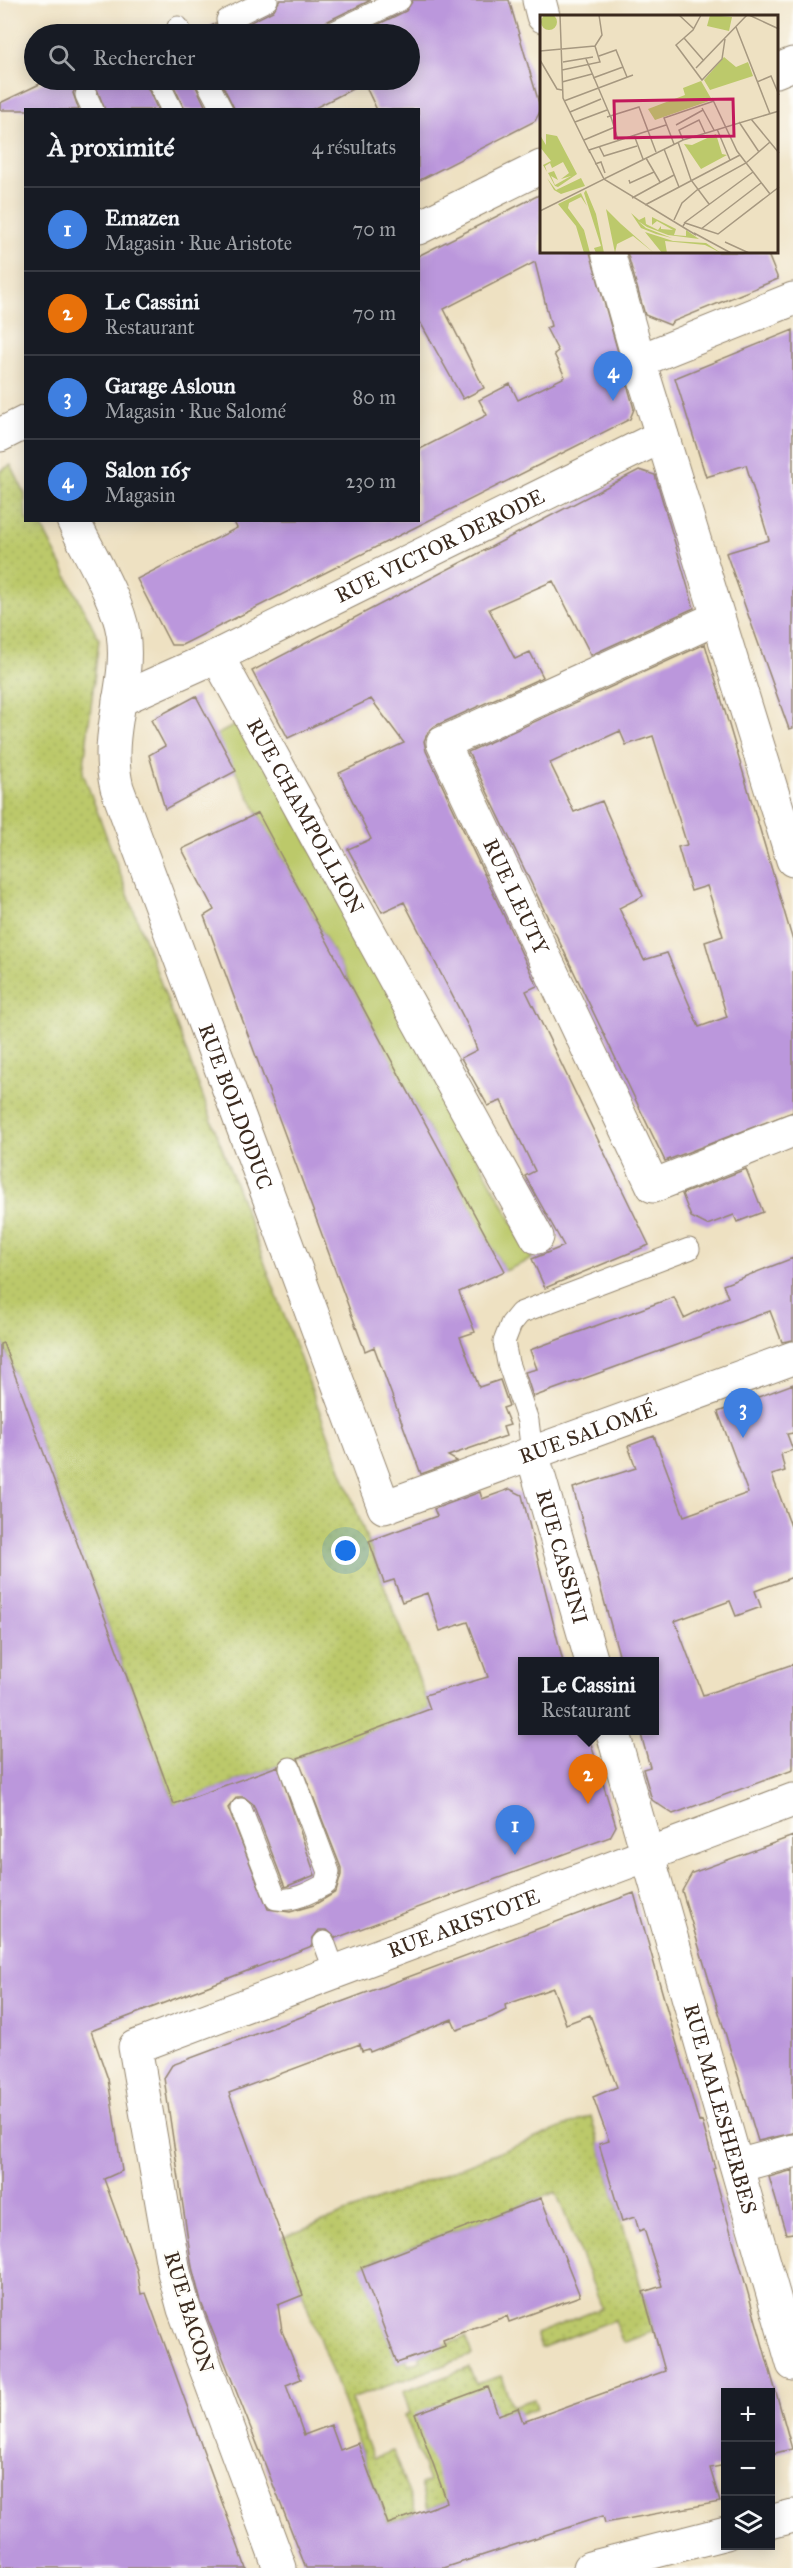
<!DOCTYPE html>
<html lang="fr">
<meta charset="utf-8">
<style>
:root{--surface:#171b24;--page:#20242c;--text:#f1f3f6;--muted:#9ea1a6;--line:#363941;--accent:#b45309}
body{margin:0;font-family:"IM FELL Great Primer",serif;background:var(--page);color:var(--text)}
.controls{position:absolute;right:18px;bottom:18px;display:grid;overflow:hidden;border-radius:0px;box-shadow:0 3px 15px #0003}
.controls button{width:54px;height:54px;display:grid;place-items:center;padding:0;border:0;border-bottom:2px solid var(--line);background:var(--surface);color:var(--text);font:30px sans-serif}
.you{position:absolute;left:346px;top:1551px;width:21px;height:21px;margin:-15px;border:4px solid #fff;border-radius:50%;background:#1a73e8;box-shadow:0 0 0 9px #1a73e833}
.badge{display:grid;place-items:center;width:39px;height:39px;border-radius:50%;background:var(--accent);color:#fff;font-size:20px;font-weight:700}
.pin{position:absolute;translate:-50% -50px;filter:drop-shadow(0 2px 3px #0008)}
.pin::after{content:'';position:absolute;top:32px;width:21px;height:18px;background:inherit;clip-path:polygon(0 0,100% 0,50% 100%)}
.popup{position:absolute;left:518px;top:1657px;width:141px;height:78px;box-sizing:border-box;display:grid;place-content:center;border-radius:0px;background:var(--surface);filter:drop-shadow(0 2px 4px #0005);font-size:20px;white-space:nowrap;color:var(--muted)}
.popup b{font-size:22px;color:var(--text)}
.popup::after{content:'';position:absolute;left:50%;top:100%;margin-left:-12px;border:12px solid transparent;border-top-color:var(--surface)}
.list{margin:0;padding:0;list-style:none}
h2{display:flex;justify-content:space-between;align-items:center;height:78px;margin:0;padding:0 24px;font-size:26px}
h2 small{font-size:20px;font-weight:400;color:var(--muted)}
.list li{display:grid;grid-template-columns:39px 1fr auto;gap:18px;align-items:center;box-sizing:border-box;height:84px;padding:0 24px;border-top:2px solid var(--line)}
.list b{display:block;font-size:22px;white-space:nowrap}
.list p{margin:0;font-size:20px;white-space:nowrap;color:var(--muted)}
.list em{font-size:20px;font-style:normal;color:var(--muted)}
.icon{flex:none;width:33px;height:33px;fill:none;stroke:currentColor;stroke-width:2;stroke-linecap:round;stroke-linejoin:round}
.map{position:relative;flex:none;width:793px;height:2568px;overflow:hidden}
.search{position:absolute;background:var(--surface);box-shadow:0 3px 15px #0003;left:24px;top:24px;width:396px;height:66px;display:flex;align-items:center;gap:15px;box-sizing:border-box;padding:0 21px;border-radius:33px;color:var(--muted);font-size:22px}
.panel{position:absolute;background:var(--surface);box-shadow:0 3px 15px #0003;left:24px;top:108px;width:396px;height:414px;border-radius:0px}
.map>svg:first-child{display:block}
.grass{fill:url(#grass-dots);stroke:#7c7a44;stroke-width:1.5}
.garden{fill:#bcc96b;stroke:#7c7a44;stroke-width:1.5}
.building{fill:#bb97dc;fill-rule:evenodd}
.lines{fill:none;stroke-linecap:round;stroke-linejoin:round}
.lane-casing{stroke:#948670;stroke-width:23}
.street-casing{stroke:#948670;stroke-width:35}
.secondary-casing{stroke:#948670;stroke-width:35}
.lane{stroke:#fff;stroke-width:21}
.street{stroke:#fff;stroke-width:33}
.secondary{stroke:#fff;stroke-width:33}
.labels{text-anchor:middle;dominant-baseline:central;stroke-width:4.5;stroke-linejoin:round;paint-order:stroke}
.street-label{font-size:21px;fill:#3b2a1e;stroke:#fdfcf7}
.inset-road{fill:none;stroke:#a69880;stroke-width:1.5}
.view{fill:#c2185b;fill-opacity:0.15;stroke:#c2185b;stroke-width:3}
.inset-edge{fill:none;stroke:#3b2a1e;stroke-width:3}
</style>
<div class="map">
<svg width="793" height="2568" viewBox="0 0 793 2568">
<defs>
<pattern id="grass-dots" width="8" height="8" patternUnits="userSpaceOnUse" patternTransform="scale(1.5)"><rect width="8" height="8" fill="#bcc96b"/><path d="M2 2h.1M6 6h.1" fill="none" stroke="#a2ad5c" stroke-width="1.8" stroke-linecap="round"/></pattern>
</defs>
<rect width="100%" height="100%" fill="#fdfcf7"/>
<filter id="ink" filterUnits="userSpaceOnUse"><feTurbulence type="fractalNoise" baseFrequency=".0167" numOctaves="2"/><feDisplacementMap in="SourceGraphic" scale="12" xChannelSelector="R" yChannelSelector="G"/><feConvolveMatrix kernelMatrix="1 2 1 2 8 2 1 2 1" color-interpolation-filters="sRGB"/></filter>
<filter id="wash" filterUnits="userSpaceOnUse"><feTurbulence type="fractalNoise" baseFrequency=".008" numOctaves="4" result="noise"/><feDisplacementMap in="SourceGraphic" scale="24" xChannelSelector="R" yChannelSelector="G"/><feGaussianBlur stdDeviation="1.35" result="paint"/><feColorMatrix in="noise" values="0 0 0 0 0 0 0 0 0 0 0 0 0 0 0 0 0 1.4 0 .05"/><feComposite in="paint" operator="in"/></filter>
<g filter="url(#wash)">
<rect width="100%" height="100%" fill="#eee1c2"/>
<path class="grass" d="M11,465L25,494L26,520L39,521L99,639L83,773L430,1709L196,1796L191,1848L0,1335V471Z
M591,2116L654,2331L623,2343L614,2320L541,2348L536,2334L602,2308L556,2192L362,2266L397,2363L406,2360L408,2365L421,2361L419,2355L466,2337L472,2355L351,2399L373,2458L393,2451L416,2513L388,2523L282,2238Z
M469,2368L476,2384L501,2376L512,2406L534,2399L537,2408L520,2414L517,2408L498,2415L489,2487L428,2509L420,2485L429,2482L405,2415L410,2413L403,2392Z"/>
<path class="garden" d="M243,721L532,1259L505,1271L216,735Z"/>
<g id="blocks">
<path class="building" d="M280,0H371L324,23L319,27L317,34H195L215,24L220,31H233L273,11Z
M413,0H509L541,110L535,121L418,181V110H377L364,83L311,110H235L220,80H410V34H358L406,11Z
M48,80H144L158,110H105L97,89L87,82L76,87L73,93L79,110H0V103Z
M171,80H193L207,110H185Z
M541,194V252H590L634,409L630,419L182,645H171L137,579L237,528L233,520H418V450L487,415L479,400L510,384L518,400L565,377L554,354L558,351L546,328L551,326L535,262L444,309L484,388L463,399L420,322L418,323V256Z
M627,252H767L778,279L672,322L670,325L645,315Z
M793,330V728L789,729L726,553L769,540L746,465L706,477L675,378Z
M639,470L655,475L694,608L591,655L553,581L489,609L515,659L530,652L543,677L435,726L428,732L424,741L426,751L537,986L526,991L649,1245L545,1288L532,1259L564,1246L525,1176L535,1171L501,1101L488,1106L461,1058L477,1050L469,1028L404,902L382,912L348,849L371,839L339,773L404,743L371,699L288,738L252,671Z
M705,644L793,941V1112L665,1161L468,752ZM620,731L626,745L653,736L687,845L678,847L691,891L707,886L723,936L705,942L727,1017L699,1027L667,953L644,960L619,908L643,896L602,801L574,812L550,763Z
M196,696L236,771L165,809L149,755L165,746L151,720Z
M258,813L505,1271L459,1292L475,1332L460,1337L479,1387L500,1380L509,1406L503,1408L510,1425L503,1427L506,1436L448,1456L457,1461L421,1474L374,1347L365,1351L204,916L214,910L182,849Z
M746,1169L763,1212L737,1222L734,1215L707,1225L691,1217L682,1194Z
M793,1258V1340L782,1342L770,1311L533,1397L525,1372L537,1369L530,1350L674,1297L684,1318L728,1297L723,1285Z
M3,1343L174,1804L278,1766L315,1875L285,1887L253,1804L244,1797H237L228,1808L268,1909L290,1912L314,1905L336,1892L341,1875V1868L298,1758L430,1709L425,1695L488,1677L468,1622L440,1631L427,1593L402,1602L394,1580L384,1583L369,1541L437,1516L434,1509L480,1492L482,1499L510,1489L522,1495L563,1662H522V1731H587L616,1826L610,1837L336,1938L327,1930H319L312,1939V1946L91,2031L108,2079L122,2171L104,2179L137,2270L141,2294L146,2293L246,2568H0V1344Z
M793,1384V1433L787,1434L793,1450L781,1454L785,1471L772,1475L793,1532V1577L755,1591L761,1607L736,1616L730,1601L675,1621L703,1695L793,1664V1770L673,1814L652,1800L643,1769L650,1767L640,1731H654V1662H621L573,1488L636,1468L628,1446L654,1436L684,1516L748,1493L718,1412Z
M793,1836V2133L758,2141L682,1891L692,1873Z
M634,1893L699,2122L702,2121L715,2168L713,2169L792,2449L771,2454V2392H726V2465L710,2468L720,2502L605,2523L603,2516L444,2568H306L201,2302L192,2267L164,2078L172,2065ZM553,1988L566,2024L590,2015L617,2087L593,2097L609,2141L599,2144L622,2221L635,2217L639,2231L644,2229L662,2286L643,2292L665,2371L523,2422L518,2408L498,2415L488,2387L415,2414L447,2502L388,2524L358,2443L340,2450L331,2425L304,2435L286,2385L301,2379L282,2331L278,2305L303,2295L229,2093L360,2044L362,2051L369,2049L370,2052L452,2019L457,2030L492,2017L506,2010L505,2005Z
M793,2170V2233L786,2234L769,2177Z
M541,2198L580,2296L509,2322L507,2316L473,2328L443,2340L445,2346L397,2363L361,2267Z"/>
</g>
</g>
<g filter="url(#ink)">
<use href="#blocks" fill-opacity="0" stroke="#948670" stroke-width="1.5"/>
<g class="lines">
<g class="lane-casing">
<path id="lane" d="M227,20L267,0
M178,27L182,34
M330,34L400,0
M157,80L172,110
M206,80L222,110
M86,95L93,110
M532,1453L528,1421L508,1363L504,1342L511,1324L520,1313L689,1249
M241,1809L276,1899C294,1902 311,1892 326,1884L329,1872L290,1768
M324,1942L335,1972"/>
</g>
<g class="street-casing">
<g id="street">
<path d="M776,71L793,64"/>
<path d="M418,228L541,167"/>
<path d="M639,361L793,299"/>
<path d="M0,435L26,422"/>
<path id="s1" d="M73,520C88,552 118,600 123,633C131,686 103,733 117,788L384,1507L793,1358"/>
<path id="s2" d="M717,618L443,743L653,1186L793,1130"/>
<path id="s3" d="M217,656L537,1237"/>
<path id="s4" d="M119,700L217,656L662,436"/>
<path id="s5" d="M532,1453L592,1662"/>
<path id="s6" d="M612,1730L793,2364"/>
<path d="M737,2166L793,2151"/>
<path d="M770,2522L793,2516"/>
<path id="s7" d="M280,2568L184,2309L174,2272L135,2047L793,1800"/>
<path d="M590,2568L726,2533"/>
</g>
</g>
<g class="secondary-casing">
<path id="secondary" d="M539,0L543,16
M608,252L639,361L793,860"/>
</g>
<use href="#lane" class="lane"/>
<use href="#street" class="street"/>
<use href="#secondary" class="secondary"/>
</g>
</g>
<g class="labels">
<g class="street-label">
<text stroke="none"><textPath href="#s4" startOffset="356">RUE VICTOR DERODE</textPath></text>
<text stroke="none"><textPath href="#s3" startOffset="183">RUE CHAMPOLLION</textPath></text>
<text stroke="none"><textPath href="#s2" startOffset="471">RUE LEUTY</textPath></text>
<text stroke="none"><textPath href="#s1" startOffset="620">RUE BOLDODUC</textPath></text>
<text stroke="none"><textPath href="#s1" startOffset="1264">RUE SALOMÉ</textPath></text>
<text stroke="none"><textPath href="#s5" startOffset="108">RUE CASSINI</textPath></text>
<text stroke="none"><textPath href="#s7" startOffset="894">RUE ARISTOTE</textPath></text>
<text stroke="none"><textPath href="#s6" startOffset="394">RUE MALESHERBES</textPath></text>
<text transform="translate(189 2312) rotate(73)">RUE BACON</text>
</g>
</g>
<g transform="translate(540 15)">
<rect width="238" height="238" fill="#eee1c2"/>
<path d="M184,42L196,52L208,47L213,61L170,75L164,65ZM161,66L172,85L115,105L108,94L145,80L143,73ZM6,119L17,121L37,159L18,172L15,171L8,158L14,156L18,165L11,161L15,170L31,161L21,164L29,158L23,147L12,153L10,148L5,151L7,157L3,150L11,146L0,132V120L6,130ZM7,163L16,175L41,163L45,171L21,179L14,175ZM46,175L56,199L64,238H56L54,233L61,231L44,178ZM41,178L47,191L41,182L29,188L28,193L44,215L50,238H44L36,211L18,189ZM66,194L81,209L114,238L93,221L77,229L75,238ZM91,198L99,205L105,202L106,209L118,215L121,211V214L133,215L117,206L112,210V202L136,214L134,220L146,221V215L159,224L128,220L107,212L98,206L106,213L132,223L116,219L101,213ZM105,217L133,226L166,228L181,238L165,230L125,226L127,238H122Z" fill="#bcc96b"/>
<path d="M1 7a8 8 0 1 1 16 0a8 8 0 1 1-16 0ZM170,0L192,2L189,16L167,11ZM176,119L182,139L187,140L161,154L144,129L152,130Z" fill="#bcc96b"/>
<path class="inset-road" d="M20,0L23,83L50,138M139,0L154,14M161,0L153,15L136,30L162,65L182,44L185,24M209,0L239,14M196,12L230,99M144,23L164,46M55,31L62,20L59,0M0,36L55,31M59,41L76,35L87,62M46,44L75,112M0,45L17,74L22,75M23,47L53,42M156,53L207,0M22,55L60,47L55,31M53,63L83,52M22,67L52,59M217,67L231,61L239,80M172,83L197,136L230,179M24,86L93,60M162,93L174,115M30,97L61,84M67,102L99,92L116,137M71,102L78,125M211,104L239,138M35,107L67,95M199,107L219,137M136,110L163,95M177,114L190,145M94,120L103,144M44,125L75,112M143,125L139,115L159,105L165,118M138,127L151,165L169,189M134,129L124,103L174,86M59,131L64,141L97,131M124,134L139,172M49,135L64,164L143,125L239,96M49,135L126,110M106,143L120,167M55,149L61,147L65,158M89,165L90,168L114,157M92,183L134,160M105,190L200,140M0,196L64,164L156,220M134,205L142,188L157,175L206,148L230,127M144,208L213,157M143,211L145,208L178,219L239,172M161,214L221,168M154,218L191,238M185,227L209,238"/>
<path class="view" d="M193,84L194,121L75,123L74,86Z"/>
<rect width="238" height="238" class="inset-edge"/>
</g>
</svg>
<div class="controls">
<button>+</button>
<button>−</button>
<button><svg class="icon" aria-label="layers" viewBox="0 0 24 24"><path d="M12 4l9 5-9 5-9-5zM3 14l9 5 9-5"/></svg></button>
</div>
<div class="you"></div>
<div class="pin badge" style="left:515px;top:1855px;background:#3f7fe0">1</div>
<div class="pin badge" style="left:588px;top:1804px;background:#e8710a">2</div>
<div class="popup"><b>Le Cassini</b>Restaurant</div>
<div class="pin badge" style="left:743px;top:1438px;background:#3f7fe0">3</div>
<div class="pin badge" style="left:613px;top:401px;background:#3f7fe0">4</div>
<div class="search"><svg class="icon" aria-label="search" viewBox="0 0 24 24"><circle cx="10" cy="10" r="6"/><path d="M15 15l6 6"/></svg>Rechercher</div>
<section class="panel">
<h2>À proximité<small>4 résultats</small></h2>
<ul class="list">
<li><span class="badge" style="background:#3f7fe0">1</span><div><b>Emazen</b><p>Magasin · Rue Aristote</p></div><em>70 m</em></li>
<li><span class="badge" style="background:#e8710a">2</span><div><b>Le Cassini</b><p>Restaurant</p></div><em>70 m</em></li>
<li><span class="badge" style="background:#3f7fe0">3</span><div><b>Garage Asloun</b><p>Magasin · Rue Salomé</p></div><em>80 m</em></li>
<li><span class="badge" style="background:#3f7fe0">4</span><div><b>Salon 165</b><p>Magasin</p></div><em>230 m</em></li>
</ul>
</section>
</div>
